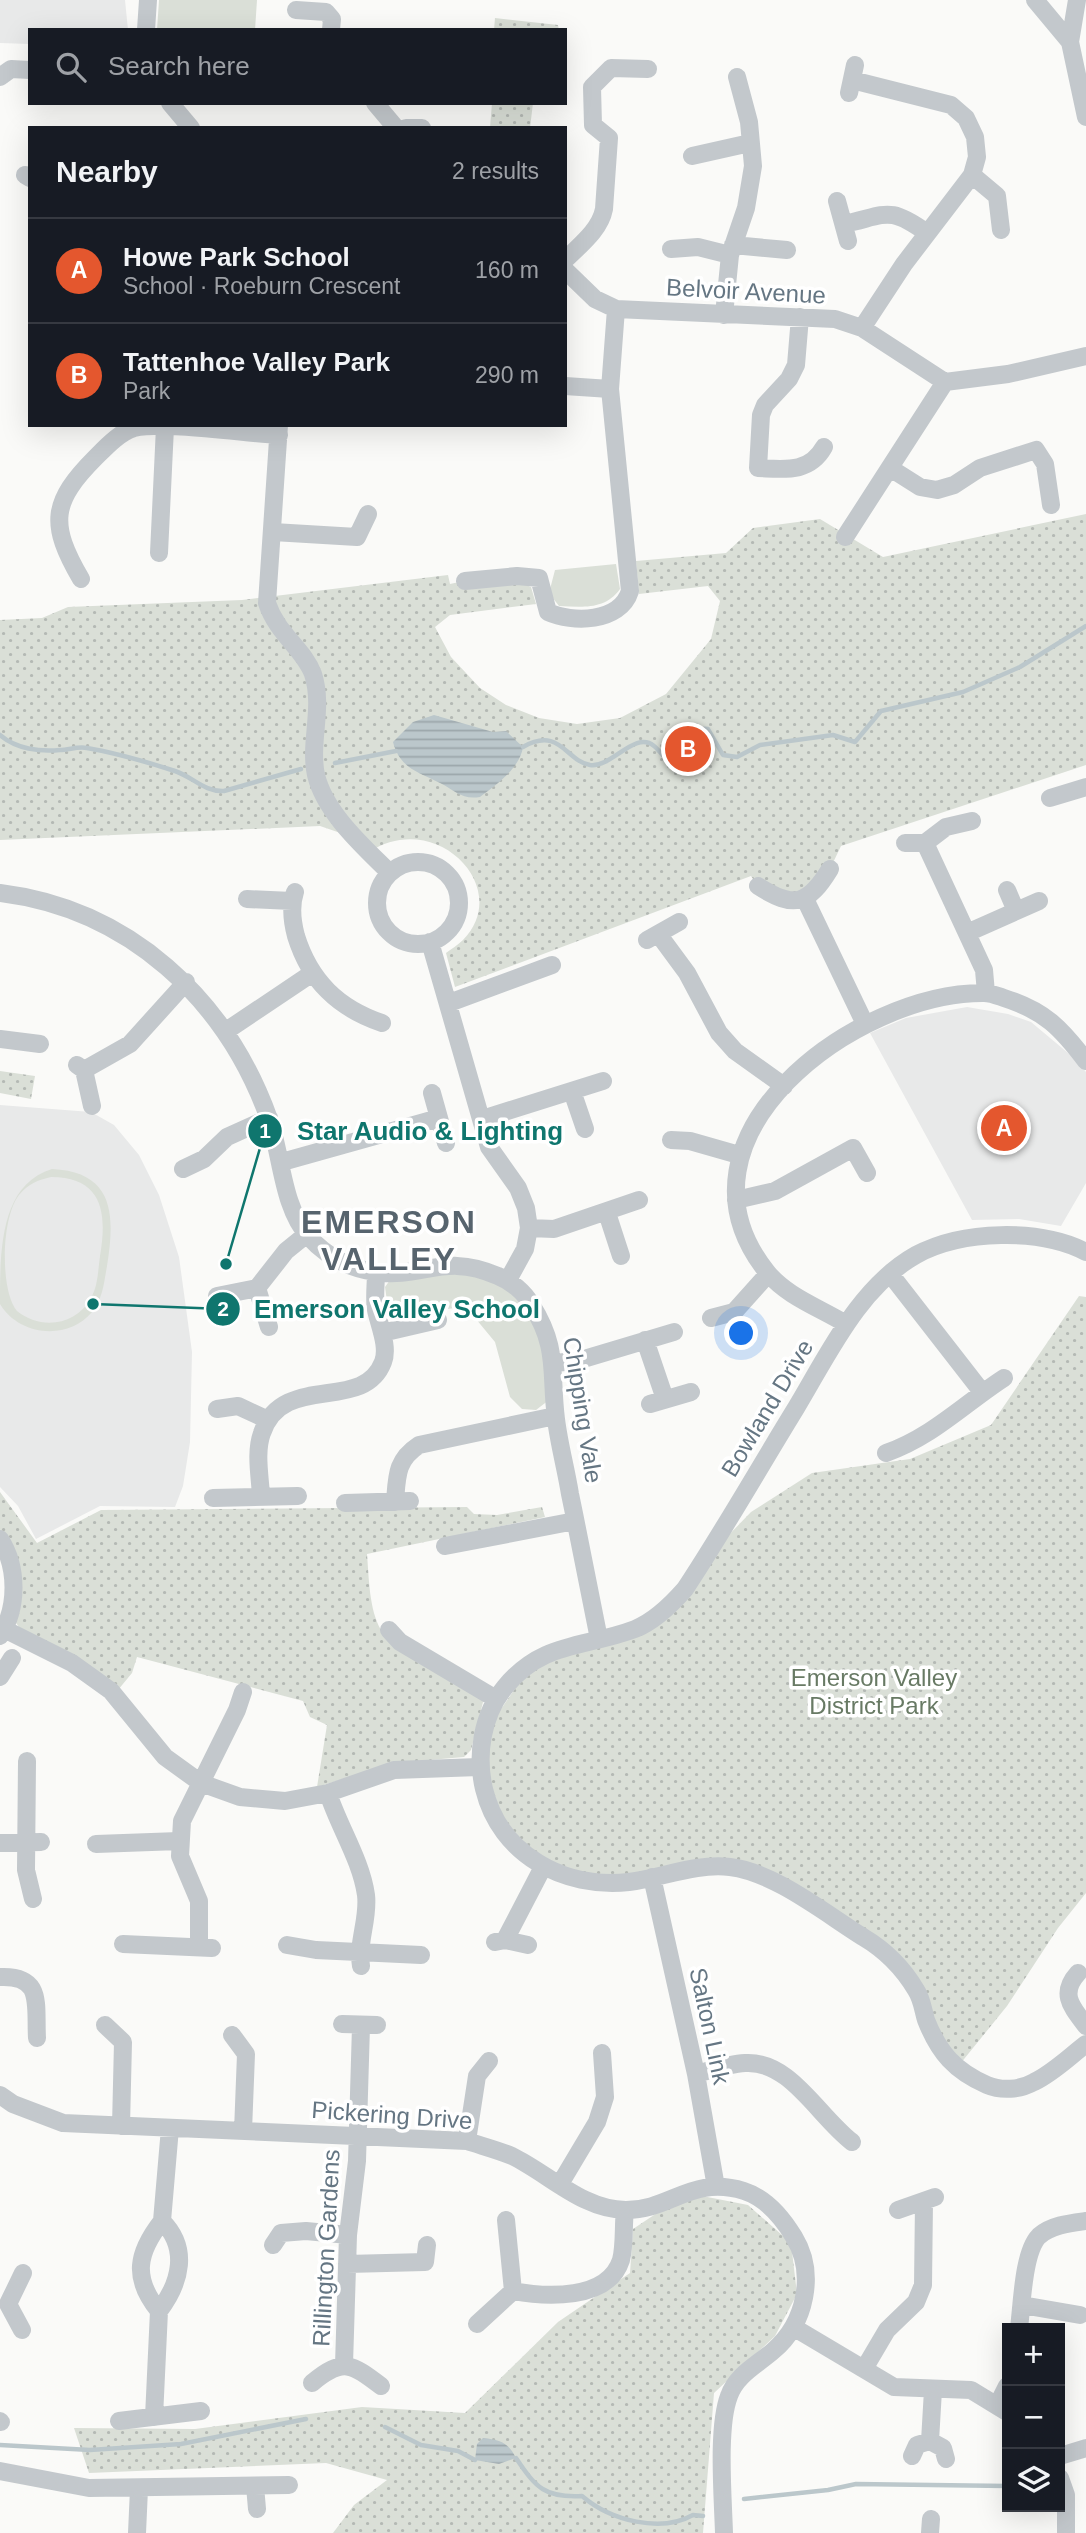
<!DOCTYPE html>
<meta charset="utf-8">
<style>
:root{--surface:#171b24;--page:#242831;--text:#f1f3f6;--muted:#9ea1a6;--line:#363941;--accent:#e4572e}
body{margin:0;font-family:Arial,sans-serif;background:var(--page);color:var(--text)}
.controls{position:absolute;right:21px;bottom:21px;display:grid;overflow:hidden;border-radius:0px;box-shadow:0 7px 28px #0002}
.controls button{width:63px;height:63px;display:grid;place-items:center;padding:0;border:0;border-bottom:2px solid var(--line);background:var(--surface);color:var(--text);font:35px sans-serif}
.you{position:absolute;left:742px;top:1334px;width:24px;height:24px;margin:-18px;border:5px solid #fff;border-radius:50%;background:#1a73e8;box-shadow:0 0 0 10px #1a73e833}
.badge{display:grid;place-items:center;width:46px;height:46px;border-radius:50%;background:var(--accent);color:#fff;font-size:23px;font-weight:700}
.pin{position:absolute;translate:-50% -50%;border:4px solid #fff;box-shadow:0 2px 7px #0006}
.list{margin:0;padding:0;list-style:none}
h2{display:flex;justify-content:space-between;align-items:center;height:91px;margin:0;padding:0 28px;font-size:30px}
h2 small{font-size:23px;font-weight:400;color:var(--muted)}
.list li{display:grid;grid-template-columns:46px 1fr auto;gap:21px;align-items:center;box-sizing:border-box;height:105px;padding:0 28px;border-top:2px solid var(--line)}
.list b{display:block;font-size:26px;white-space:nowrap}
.list p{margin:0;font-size:23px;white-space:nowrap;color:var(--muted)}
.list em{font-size:23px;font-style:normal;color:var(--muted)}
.icon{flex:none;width:38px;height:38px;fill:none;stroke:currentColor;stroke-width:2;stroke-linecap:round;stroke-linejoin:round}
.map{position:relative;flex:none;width:1086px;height:2533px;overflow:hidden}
.search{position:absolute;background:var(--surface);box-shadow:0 7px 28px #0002;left:28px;top:28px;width:539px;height:77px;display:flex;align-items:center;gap:18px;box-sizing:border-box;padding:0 24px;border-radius:0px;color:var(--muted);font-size:26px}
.panel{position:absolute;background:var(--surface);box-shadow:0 7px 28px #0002;left:28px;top:126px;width:539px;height:301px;border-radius:0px}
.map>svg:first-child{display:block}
.built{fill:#e8e9e9}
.grass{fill:#dadfd7;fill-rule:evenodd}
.park{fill:url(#park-dots)}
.water{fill:url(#water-rules)}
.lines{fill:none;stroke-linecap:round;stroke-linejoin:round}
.stream{stroke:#bbc7cb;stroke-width:4.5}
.minor{stroke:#c3c8cc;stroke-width:18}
.labels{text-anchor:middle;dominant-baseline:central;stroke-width:7;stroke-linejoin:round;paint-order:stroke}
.street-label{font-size:24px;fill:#657683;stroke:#fff}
.park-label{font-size:24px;fill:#687a64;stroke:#fff}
.district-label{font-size:32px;font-weight:bold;letter-spacing:2px;fill:#57646e;stroke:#fff}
.leader{fill:none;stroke:#0f766e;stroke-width:2.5}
.callout-dot{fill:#0f766e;stroke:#fff;stroke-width:2.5}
.mark-label{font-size:21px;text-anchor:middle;font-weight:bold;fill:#fff}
.callout-label{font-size:26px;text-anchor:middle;font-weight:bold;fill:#0f766e;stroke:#fff;stroke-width:7;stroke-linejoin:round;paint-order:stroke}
</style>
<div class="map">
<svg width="1086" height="2533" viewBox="0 0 1086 2533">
<defs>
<pattern id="park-dots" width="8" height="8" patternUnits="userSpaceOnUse" patternTransform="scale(1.75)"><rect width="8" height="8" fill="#dadfd7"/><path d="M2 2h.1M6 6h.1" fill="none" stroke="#b4b9b4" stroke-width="1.8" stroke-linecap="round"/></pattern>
<pattern id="water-rules" width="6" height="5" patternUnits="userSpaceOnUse" patternTransform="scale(1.75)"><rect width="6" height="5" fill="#bbc7cb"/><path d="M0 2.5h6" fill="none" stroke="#9ca6aa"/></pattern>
</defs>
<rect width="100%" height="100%" fill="#fafaf8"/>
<path class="built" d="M0,0H125L128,30H30V44L0,43Z
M967,1007L1008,1014L1031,1022L1074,1058L1086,1072V1183L1061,1226L1019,1219L972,1220L870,1033L906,1018Z
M0,1105L91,1112L114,1125L139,1155L159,1195L179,1257L192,1352L190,1442L183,1486L175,1507L100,1506L36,1539L18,1506L0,1487Z"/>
<path class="grass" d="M159,0H257L255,30H157Z
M616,564L620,589C605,610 583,607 559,606L549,593L555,570Z
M52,1169C115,1172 115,1216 107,1266C104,1282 103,1299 92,1312C68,1341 19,1336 0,1304C0,1250 0,1185 52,1169ZM51,1177C104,1177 107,1215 100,1256C98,1270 98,1286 91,1298C76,1326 40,1330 17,1311C0,1291 1,1218 19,1195C28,1184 38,1180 51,1177Z
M450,1268L509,1287L542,1332L549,1400L536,1410L522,1409L510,1397L495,1342L466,1307L389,1315L385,1287L390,1280Z"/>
<path class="park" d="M495,18L558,25L559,30H494Z
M492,103H533L530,128H490Z
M1086,514V765L841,846L830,869L805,899L758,886L751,876L455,987L446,953C451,949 458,945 463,940C514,888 436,808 369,852L355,838L320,826L0,840V620L42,618L68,607L242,600L448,575L450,584C474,579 508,576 531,587L536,604L450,615L435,627L451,657L480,688L506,705L539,718L577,724L620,718L666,694L711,639L720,601L708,586L639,594L636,561L726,553L753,528L820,519L883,557Z
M0,1071L35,1076L31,1099L0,1093Z
M1079,1296L1086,1297V1893L1058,1928L1007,2006L956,2069L913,1974L807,1892L718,1868L588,1884L524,1849L487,1798L483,1735L532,1664L606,1643L666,1600L751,1512L812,1473L910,1459L991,1425Z
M0,1492L37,1543L101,1510L467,1507L474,1514L497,1515L542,1507L545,1517L367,1554C369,1578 369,1609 381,1630C395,1652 457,1681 482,1696L483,1702L471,1750L464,1757L395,1763L317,1787L327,1725L310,1717L303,1701L137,1657L132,1673L118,1690L24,1634L14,1620L0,1529Z
M687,2193L748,2205L791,2243L797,2294L775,2336L714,2393L703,2533H333L354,2505L387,2480L326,2463L89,2473L74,2428L195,2429L362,2407L465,2413L558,2322L630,2273L633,2229Z"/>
<path class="water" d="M434,715L493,732L506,731L523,747C520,768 496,785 480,797C462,800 456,791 440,783C419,772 400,769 393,742L413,722Z
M483,2438C500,2440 508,2442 516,2458L499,2464L475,2460L477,2444Z"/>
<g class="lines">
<path class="stream" d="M0,735C16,749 40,752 60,750C69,750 78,746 87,748C116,753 147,762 175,771C193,777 204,792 224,791L301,769
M523,747C560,726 566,761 590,765C612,768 635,730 654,746C658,749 660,753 665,757C682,745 685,727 708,729L723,755L737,757L760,745L833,735L855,742L881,711L963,692L1020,667L1086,626
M335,763L396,751
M385,2427L421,2445L458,2451L475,2460
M0,2445L90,2450L181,2444L306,2419
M516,2458C536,2488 545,2498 582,2496C611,2521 661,2533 693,2515L703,2516
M744,2499L828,2490L856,2484L1007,2486"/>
<path class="minor" d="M1035,0L1070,42
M1077,0L1070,42L1086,117
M296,10L326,12L332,19L331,30
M146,30L148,0
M0,77L11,69L30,70
M852,80L951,105L966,118L975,137L977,157L972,175L904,264L862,328
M849,93L855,65
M170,103L191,128
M375,103L396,128
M406,128H422
M692,156L750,143
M25,175L30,178
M972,175L997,196L1001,230
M837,201L848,241
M844,224C887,215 888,205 927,233
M733,245L787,250
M671,249L698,247L730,255
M565,260C580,245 600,230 604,209L609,138L593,125L592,87L611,68L648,69
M565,270L595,299L616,309L835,319L862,328L945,382L1008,374L1086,356
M724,315L730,255L746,208L753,166L749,122L737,77
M800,317L796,365L789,379L765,405L761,415L758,468C783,469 809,474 824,447
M565,386L610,389
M279,425L267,603C277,634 304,649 313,674C324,708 309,742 316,775C325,813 364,847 390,873
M890,468L920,487L937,490L954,485L980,468L1036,450L1045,464L1051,505
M273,532L357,537L368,514
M845,537L945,382
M159,553L165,427
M81,579C49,524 51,502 96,457C106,447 120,432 134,428C166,421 243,433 279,435
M465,581L517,576L539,578L548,612C572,623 620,623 630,591L610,389L616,309
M1050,798L1086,787
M905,843H925L946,827L972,821
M925,843L984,970L986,993
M377 903a41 41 0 1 1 82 0a41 41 0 1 1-82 0Z
M758,886C794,909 808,905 830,869
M1007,890L1016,911
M295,892C290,907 292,921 296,936C310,981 338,1008 382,1023
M0,893C129,909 226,999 269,1119C282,1156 282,1207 309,1237C327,1257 348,1268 375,1272C423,1279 444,1252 498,1276C511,1281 524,1292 531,1304C559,1348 550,1371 556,1419C559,1444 566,1469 570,1494C580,1542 589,1590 599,1639
M247,899L292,901
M805,899L865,1024
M967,933L1039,901
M659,935L687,973L719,1033L735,1051L784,1086
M647,940L679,922
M430,942L489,1147L518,1188L526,1208L529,1228L525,1249L508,1280
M449,1003L552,965
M226,1031L311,974
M0,1039L40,1044
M77,1065L84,1070L92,1106
M84,1070L130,1044L186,982
M572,1091L585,1129
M432,1093L446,1143
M482,1119L603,1081
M671,1140L690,1141L739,1155
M282,1162L439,1118
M183,1169L204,1159L227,1137L269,1118
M736,1200L775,1191L853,1148L867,1173
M607,1213L621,1256
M529,1228L554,1229L639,1200
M1086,1252C1040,1228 962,1230 916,1255C859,1287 828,1355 796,1408C759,1468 724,1530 685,1589C671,1605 655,1621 635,1629C585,1648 542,1641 505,1687C482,1715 476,1755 484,1789C500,1855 564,1889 629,1882C662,1878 695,1863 730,1867C774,1872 826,1914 863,1937C885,1950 903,1968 916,1990C922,1999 923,2010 926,2020C939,2053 955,2071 987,2085C1001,2091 1020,2090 1034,2082C1053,2073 1069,2057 1086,2044
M891,1275L982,1392
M217,1296L257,1288
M711,1318L734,1312L768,1274
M846,1324C820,1308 786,1296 767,1272C659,1137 857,992 984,993C991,993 998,996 1004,998C1045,1011 1061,1028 1086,1061
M269,1327L257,1288L286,1251L307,1234
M382,1333L438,1320
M645,1340L665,1399
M554,1363L577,1361L674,1332
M650,1404L691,1392
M217,1409L238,1406L268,1420
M886,1453C932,1437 964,1404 1004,1378
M261,1496C260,1476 255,1452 262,1433C283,1371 363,1414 383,1362C389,1347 379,1325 376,1310C374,1298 376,1284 376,1272
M213,1498L298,1496
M395,1502C397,1476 396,1460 419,1445L555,1416
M345,1503L410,1501
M0,1539C18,1567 18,1608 0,1636
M445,1546L575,1521
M4,1629L72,1663L111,1691L165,1757L201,1783L240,1797L285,1801L328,1793L394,1770L479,1767
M389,1630L400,1642L496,1699
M0,1677L12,1658
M27,1761L26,1870L33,1899
M328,1793C339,1827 361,1860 366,1895C369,1919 357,1942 361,1966
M0,1843L41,1842
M96,1844L179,1841
M652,1877L696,2074L716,2187
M505,1940L543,1867
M495,1942L505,1940L528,1945
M123,1944L212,1948
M287,1945L316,1950L421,1955
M199,1947V1901L180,1856L182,1821L237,1710L243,1692
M1078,1973C1059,1994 1072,2007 1086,2026
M0,1977C44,1975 35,2005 37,2038
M342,2024L377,2025
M105,2025L123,2042L121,2126
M232,2035L246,2054L243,2131
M696,2074C711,2070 729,2064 745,2063C790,2060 818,2116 852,2142
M0,2095L13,2104L63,2123L467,2141C482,2146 498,2150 512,2156C549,2174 583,2210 626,2210C671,2210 692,2175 744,2191C766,2198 782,2217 794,2237C816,2273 806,2323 773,2351C757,2365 736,2375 729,2396C717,2427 723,2498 724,2533
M467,2141L477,2076L489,2061
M560,2184L597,2122L605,2097L602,2053
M898,2210L935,2197
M506,2220L513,2291C545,2297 608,2301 621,2260C625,2245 623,2225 625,2210
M273,2245L281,2233L306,2231L348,2235
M347,2264L425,2262L427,2245
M1022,2305L1080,2315
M159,2311C132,2278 137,2253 162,2221
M477,2324L513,2291
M793,2327L894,2387L971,2390L1007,2412
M1019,2328C1022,2306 1023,2252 1039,2236C1051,2225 1071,2223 1086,2221
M22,2330L8,2304L23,2273
M344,2365L348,2235L357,2161L361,2026
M864,2369L887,2330L916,2302L923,2285L924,2202
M312,2383C343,2357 352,2364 381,2386
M997,2406L1007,2386
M154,2417L159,2311C181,2282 189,2248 162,2221L170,2128
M0,2421L1,2422
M119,2421L201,2411
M930,2441L933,2390
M912,2456L917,2445L930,2441L943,2448L946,2459
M1060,2456L1086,2448
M0,2471L89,2488L289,2485
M1060,2478L1066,2495V2533
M255,2486L257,2509
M137,2533L139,2489
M930,2533L931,2519"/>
</g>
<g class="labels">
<g class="street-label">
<text transform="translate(746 291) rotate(3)">Belvoir Avenue</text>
<text transform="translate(767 1408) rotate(-59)">Bowland Drive</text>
<text transform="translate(583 1410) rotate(81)">Chipping Vale</text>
<text transform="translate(710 2026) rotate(78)">Salton Link</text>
<text transform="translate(392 2115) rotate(4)">Pickering Drive</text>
<text transform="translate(326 2248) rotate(-87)">Rillington Gardens</text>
</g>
<g class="park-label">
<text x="874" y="1677">Emerson Valley<tspan x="874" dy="28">District Park</tspan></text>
</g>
<g class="district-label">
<text x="389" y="1222">EMERSON<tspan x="389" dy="37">VALLEY</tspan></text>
</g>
</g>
<path class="leader" d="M226 1264L265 1131M93 1304L223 1309"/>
<g class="callout-dot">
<circle cx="226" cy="1264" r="7"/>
<circle cx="93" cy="1304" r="7"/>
<circle cx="265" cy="1131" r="18"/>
<circle cx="223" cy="1309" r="18"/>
</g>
<g class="mark-label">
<text x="265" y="1138">1</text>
<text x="223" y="1316">2</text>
</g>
<g class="callout-label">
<text x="430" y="1140">Star Audio &amp; Lighting</text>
<text x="397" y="1318">Emerson Valley School</text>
</g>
</svg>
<div class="controls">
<button>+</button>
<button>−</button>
<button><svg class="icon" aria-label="layers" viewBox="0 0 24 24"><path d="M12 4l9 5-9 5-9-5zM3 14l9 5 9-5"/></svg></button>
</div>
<div class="you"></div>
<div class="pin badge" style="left:1004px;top:1128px">A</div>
<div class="pin badge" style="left:688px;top:749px">B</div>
<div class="search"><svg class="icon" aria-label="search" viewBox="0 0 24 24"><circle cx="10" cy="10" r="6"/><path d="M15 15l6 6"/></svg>Search here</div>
<section class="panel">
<h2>Nearby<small>2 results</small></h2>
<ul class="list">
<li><span class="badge">A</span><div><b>Howe Park School</b><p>School · Roeburn Crescent</p></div><em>160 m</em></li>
<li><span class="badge">B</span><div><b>Tattenhoe Valley Park</b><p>Park</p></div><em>290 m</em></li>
</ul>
</section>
</div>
